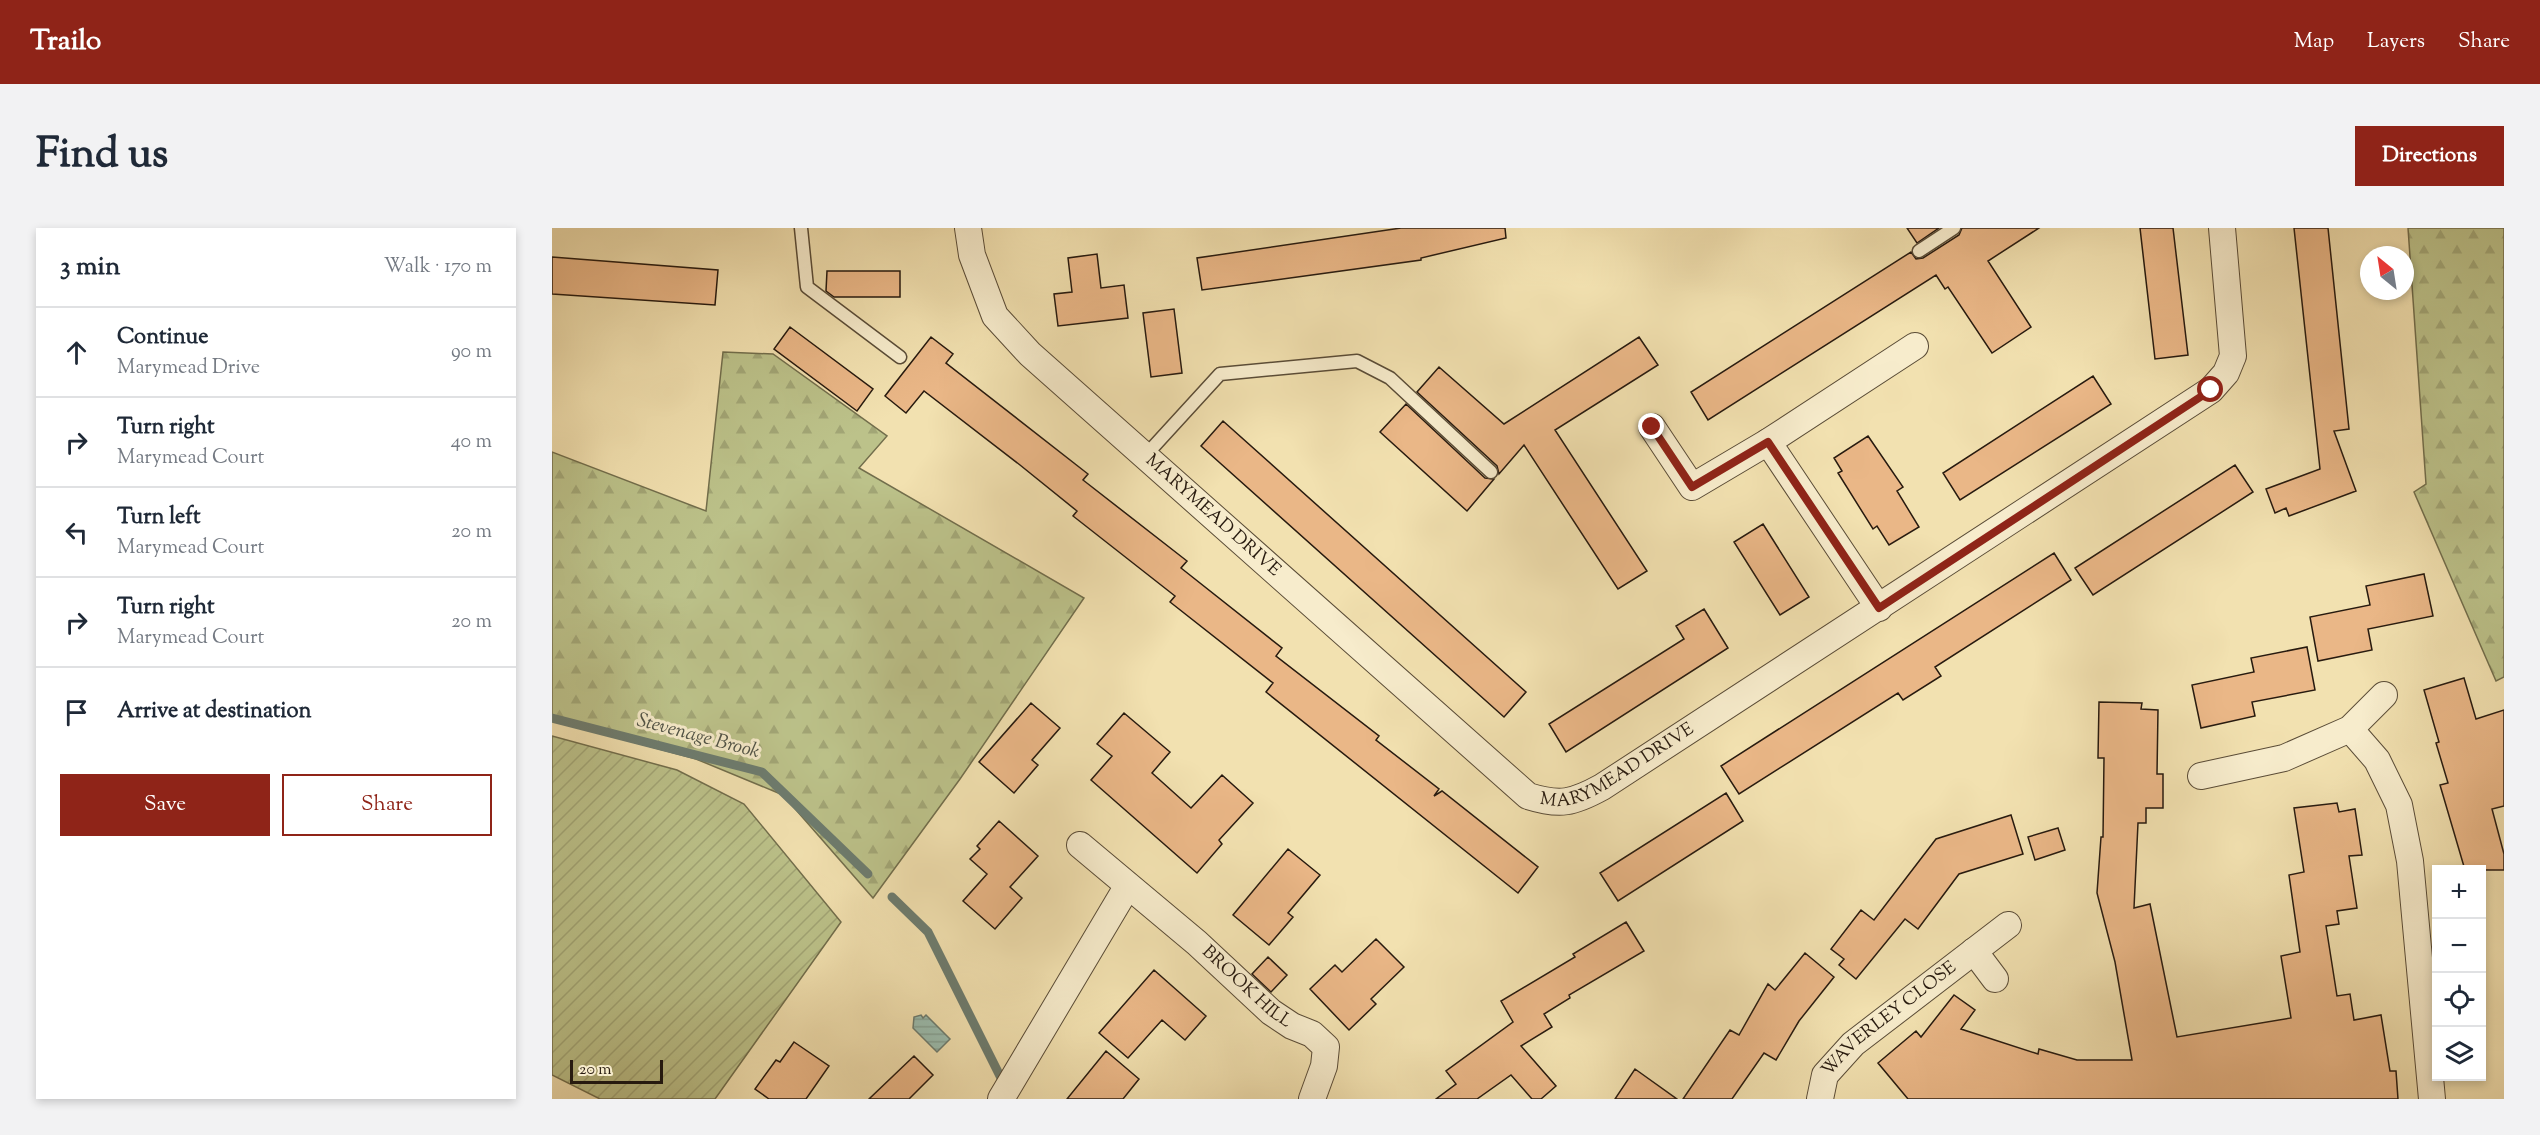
<!DOCTYPE html>
<meta charset="utf-8">
<style>
:root{--surface:#fff;--page:#f2f2f3;--text:#1f2937;--muted:#747a83;--line:#e0e1e3;--accent:#8f2418}
body{margin:0;font-family:"Sorts Mill Goudy",serif;background:var(--page);color:var(--text)}
.controls{position:absolute;right:18px;bottom:18px;display:grid;overflow:hidden;border-radius:0px;box-shadow:0 3px 9px #0003}
.controls button{width:54px;height:54px;display:grid;place-items:center;padding:0;border:0;border-bottom:2px solid var(--line);background:var(--surface);color:var(--text);font:30px sans-serif}
.compass{position:absolute;left:1808px;top:18px;width:54px;height:54px;border-radius:50%;background:var(--surface);box-shadow:0 3px 9px #0003;rotate:330deg}
.scale{position:absolute;left:18px;bottom:15px;width:93px;box-sizing:border-box;padding-left:6px;border:3px solid #271a0f;border-top:0;font-size:16px;line-height:21px;white-space:nowrap;color:#271a0f;-webkit-text-stroke:4px #f7eccc;paint-order:stroke}
.stop{position:absolute;width:18px;height:18px;margin:-14px;border:4px solid #8f2418;border-radius:50%;background:#fff}
.stop.end{background:#8f2418;border-color:#fff;box-shadow:0 2px 6px #0008}
.list{margin:0;padding:0;list-style:none}
h2{display:flex;justify-content:space-between;align-items:center;height:78px;margin:0;padding:0 24px;font-size:26px}
h2 small{font-size:20px;font-weight:400;color:var(--muted)}
.list li{display:grid;grid-template-columns:39px 1fr auto;gap:18px;align-items:center;box-sizing:border-box;height:90px;padding:0 24px;border-top:2px solid var(--line)}
.list b{display:block;font-size:22px;white-space:nowrap}
.list p{margin:0;font-size:20px;white-space:nowrap;color:var(--muted)}
.list em{font-size:20px;font-style:normal;color:var(--muted)}
.actions{display:flex;gap:12px;padding:18px 24px}
.actions a{flex:1;padding:14px 0;border:2px solid var(--accent);border-radius:0px;text-align:center;font-size:21px;color:var(--accent)}
.actions .main{background:var(--accent);color:#fff}
.icon{flex:none;width:33px;height:33px;fill:none;stroke:currentColor;stroke-width:2;stroke-linecap:round;stroke-linejoin:round}
.map{position:relative;flex:none;width:1952px;height:871px;overflow:hidden;border-radius:0px}
header{display:flex;align-items:center;gap:36px;box-sizing:border-box;height:84px;padding:0 30px;background:var(--accent);color:#fff}
header strong{font-size:28px}
nav{display:flex;gap:33px;margin-inline-start:auto;font-size:21px}
.intro{display:flex;align-items:center;justify-content:space-between;box-sizing:border-box;height:144px;padding:0 36px}
h1{margin:0;font-size:42px}
.button{padding:15px 27px;border-radius:0px;background:var(--accent);color:#fff;font-size:21px;font-weight:700}
main{display:flex;gap:36px;padding:0 36px}
aside{flex:1;background:var(--surface);border-radius:0px;box-shadow:0 3px 9px #0003}
.map>svg:first-child{display:block}
.forest{fill:url(#forest-firs);stroke:#726e4c;stroke-width:1.5}
.garden{fill:url(#garden-furrows);stroke:#726e4c;stroke-width:1.5}
.water{fill:url(#water-rules);stroke:#6d7c6f;stroke-width:1.5}
.lines{fill:none;stroke-linecap:round;stroke-linejoin:round}
.stream{stroke:#6d7c6f;stroke-width:9}
.building{fill:#eab787;stroke:#271a0f;stroke-width:1.5}
.service-casing{stroke:#5a4c37;stroke-width:15}
.minor-casing{stroke:#5a4c37;stroke-width:28}
.service{stroke:#f7eccc;stroke-width:12}
.minor{stroke:#f7eccc;stroke-width:26}
.route{stroke:#8f2418;stroke-width:8}
.labels{text-anchor:middle;dominant-baseline:central;stroke-width:6;stroke-linejoin:round;paint-order:stroke}
.street-label{font-size:18px;fill:#271a0f;stroke:#f7eccc}
.water-label{font-size:20px;font-style:italic;fill:#505347;stroke:#f7eccc}
</style>
<header>
<strong>Trailo</strong>
<nav><a>Map</a><a>Layers</a><a>Share</a></nav>
</header>
<div class="intro"><h1>Find us</h1><a class="button">Directions</a></div>
<main>
<aside>
<h2>3 min<small>Walk · 170 m</small></h2>
<ul class="list">
<li><svg class="icon" aria-label="ahead" viewBox="0 0 24 24"><path d="M12 20V5M6 11l6-6 6 6"/></svg><div><b>Continue</b><p>Marymead Drive</p></div><em>90 m</em></li>
<li><svg class="icon" aria-label="right" viewBox="0 0 24 24"><path d="M7 20v-9h11M14 6l5 5-5 5"/></svg><div><b>Turn right</b><p>Marymead Court</p></div><em>40 m</em></li>
<li><svg class="icon" aria-label="left" viewBox="0 0 24 24"><path d="M17 20v-9H6M10 6l-5 5 5 5"/></svg><div><b>Turn left</b><p>Marymead Court</p></div><em>20 m</em></li>
<li><svg class="icon" aria-label="right" viewBox="0 0 24 24"><path d="M7 20v-9h11M14 6l5 5-5 5"/></svg><div><b>Turn right</b><p>Marymead Court</p></div><em>20 m</em></li>
<li><svg class="icon" aria-label="arrive" viewBox="0 0 24 24"><path d="M6 21V4h12l-3 4 3 4H6"/></svg><div><b>Arrive at destination</b></div></li>
</ul>
<div class="actions"><a class="main">Save</a><a>Share</a></div>
</aside>
<div class="map">
<svg width="1952" height="871" viewBox="0 0 1952 871">
<defs>
<pattern id="forest-firs" width="22" height="20" patternUnits="userSpaceOnUse" patternTransform="scale(1.5)"><rect width="22" height="20" fill="#bcc28a"/><path d="M5 1l3.5 6h-7zM16 11l3.5 6h-7z" fill="#a2a676"/></pattern>
<pattern id="garden-furrows" width="10" height="10" patternUnits="userSpaceOnUse" patternTransform="scale(1.5)"><rect width="10" height="10" fill="#bcc28a"/><path d="M-1 1l2-2M0 10L10 0M9 11l2-2" fill="none" stroke="#a2a676"/></pattern>
<pattern id="water-rules" width="6" height="5" patternUnits="userSpaceOnUse" patternTransform="scale(1.5)"><rect width="6" height="5" fill="#9bbdaf"/><path d="M0 2.5h6" fill="none" stroke="#86a295"/></pattern>
</defs>
<rect width="100%" height="100%" fill="#f2e1b0"/>
<filter id="stains"><feTurbulence type="fractalNoise" baseFrequency=".00333" numOctaves="4"/><feColorMatrix values="0 0 0 0 .2 0 0 0 0 .09 0 0 0 0 .02 0 0 0 .5 -.17"/></filter>
<radialGradient id="worn" r=".72"><stop offset=".6" stop-color="#630" stop-opacity="0"/><stop offset="1" stop-color="#630" stop-opacity=".3"/></radialGradient>
<path class="forest" d="M1856,0H1952V449L1944,453L1862,264L1874,256Z
M171,124L221,126L335,208L307,240L532,370L408,551L321,670L231,567L144,531L0,492V224L154,283Z"/>
<path class="garden" d="M0,508L125,542L192,576L289,694L163,871H48L0,847Z"/>
<path class="water" d="M369,787L371,790L374,787L398,811L385,824L361,800L362,789Z"/>
<g class="lines">
<path class="stream" d="M0,490L210,544L316,646
M340,669L376,704L453,858"/>
</g>
<path class="building" d="M849,0H953L954,10L869,30V32L650,62L645,30Z
M1355,0H1387L1365,15Z
M1410,0H1487L1436,33L1479,99L1440,125L1396,59L1393,61L1384,47L1156,192L1139,164L1359,24L1364,31L1371,30L1407,7Z
M1588,0H1621L1636,127L1603,131Z
M1742,0H1776L1797,201L1782,203L1804,263L1737,288L1734,280L1723,285L1714,261L1768,241Z
M545,26L549,60L572,57L576,90L506,98L502,66L520,64L516,30Z
M0,29L166,42L163,77L0,66Z
M275,43H348V69H282L274,63Z
M622,81L630,145L599,149L591,85Z
M238,99L321,161L305,183L222,121Z
M379,109L401,126L394,135L536,246L531,252L635,333L629,340L730,420L724,428L827,508L824,512L887,561L882,568L890,563L986,639L966,665L714,464L721,455L618,374L623,368L521,288L525,283L468,237L372,163L354,185L333,168Z
M1087,109L1106,137L1003,202L1095,343L1066,361L972,217L947,246L945,238L865,164L887,139L952,196Z
M1541,148L1559,176L1408,272L1391,245Z
M854,176L933,250L942,251L915,283L828,204Z
M671,193L974,464L952,489L649,218Z
M1316,208L1351,259L1345,263L1367,299L1337,317L1325,298L1321,301L1286,245L1290,243L1282,230Z
M1683,237L1701,264L1541,367L1523,340Z
M1211,296L1257,369L1228,387L1182,314Z
M1502,325L1519,352L1383,439L1389,448L1351,472L1346,465L1187,566L1169,538Z
M1872,346L1881,388L1816,401L1820,422L1766,433L1758,389L1818,377L1814,358Z
M1152,381L1176,420L1014,524L997,496L1132,411L1124,398Z
M1755,419L1763,462L1700,474L1703,488L1649,500L1640,457L1702,444L1699,430Z
M1912,450L1924,491L1952,482V578L1940,581L1952,626V642H1913L1888,557L1896,555L1884,515L1887,514L1872,462Z
M1547,474L1590,475L1589,481L1606,482L1605,546H1611V580H1594V595H1586L1582,680L1598,676L1625,809L1739,790L1729,728L1748,724L1737,647L1752,644L1742,580L1785,575L1787,584L1803,581L1810,627L1797,628L1805,680L1785,683L1787,696L1774,698L1785,768L1798,766L1802,792L1829,787L1838,843H1844L1846,871H1356L1326,835L1364,803L1369,809L1402,767L1423,782L1409,801L1486,826L1487,821L1525,832H1580L1563,734L1545,665L1549,609H1551L1552,530H1546Z
M479,475L508,500L480,532L486,537L462,565L427,534Z
M572,485L618,524L600,545L639,580L670,547L701,575L667,612L670,616L645,645L539,552L560,528L545,516Z
M1174,565L1191,593L1066,673L1048,645Z
M1459,587L1471,626L1407,646L1366,701L1353,691L1304,751L1287,737L1292,731L1279,721L1309,682L1322,692L1384,611Z
M447,593L486,628L458,659L470,670L443,701L411,673L435,646L418,631L428,621L425,618Z
M1506,600L1513,622L1483,632L1476,609Z
M736,621L768,647L736,685L741,689L717,717L681,687Z
M1074,694L1092,723L1017,767L1018,770L992,786L1000,799L969,818L1004,858L989,871H980L959,847L925,871H884L904,856L894,843L961,794L949,773L1023,729L1021,726Z
M824,711L852,739L819,771L824,776L797,802L758,761L783,737L790,744Z
M1253,725L1282,749L1247,793L1224,832L1212,825L1180,871H1131L1178,802L1187,807L1216,756L1223,762Z
M716,729L735,747L719,764L700,746Z
M602,742L654,788L633,812L610,792L576,830L547,805Z
M242,814L277,838L254,871H217L203,861L224,832L228,834Z
M554,823L587,851L571,871H515Z
M362,828L381,847L357,871H317Z
M1083,841L1125,871H1063Z"/>
<g class="lines">
<g class="service-casing">
<path id="service" d="M249,0L255,59L348,129
M1367,23L1402,0
M593,228L668,146L805,133L838,150L939,244"/>
</g>
<g class="minor-casing">
<g id="minor">
<path id="s1" d="M416,0L420,27L443,88L478,126L976,568C1008,578 1021,575 1050,559L1659,162L1674,145L1681,128L1670,0"/>
<path d="M1100,199L1140,259L1216,214L1363,118"/>
<path d="M1216,214L1327,380"/>
<path d="M1798,501L1825,532L1847,577L1858,633L1880,871"/>
<path d="M1649,548L1732,530L1798,501L1832,467"/>
<path id="s2" d="M528,617L645,715L719,784L740,798L760,806L774,819L772,838L760,871"/>
<path d="M1422,723L1443,751"/>
<path d="M449,871L575,659"/>
<path id="s3" d="M1268,871L1273,847L1301,816L1456,697"/>
</g>
</g>
<use href="#service" class="service"/>
<use href="#minor" class="minor"/>
</g>
<g class="lines">
<path class="route" d="M1100,199L1140,259L1216,214L1327,380L1659,162"/>
</g>
<g class="labels">
<g class="street-label">
<text stroke="none"><textPath href="#s1" startOffset="388">MARYMEAD DRIVE</textPath></text>
<text stroke="none"><textPath href="#s1" startOffset="909">MARYMEAD DRIVE</textPath></text>
<text stroke="none"><textPath href="#s2" startOffset="219">BROOK HILL</textPath></text>
<text stroke="none"><textPath href="#s3" startOffset="110">WAVERLEY CLOSE</textPath></text>
</g>
<g class="water-label">
<text transform="translate(146 509) rotate(15)">Stevenage Brook</text>
</g>
</g>
<rect width="100%" height="100%" filter="url(#stains)"/>
<rect width="100%" height="100%" fill="url(#worn)"/>
</svg>
<div class="controls">
<button>+</button>
<button>−</button>
<button><svg class="icon" aria-label="locate" viewBox="0 0 24 24"><circle cx="12" cy="12" r="6"/><path d="M12 2v4M12 18v4M2 12h4M18 12h4"/></svg></button>
<button><svg class="icon" aria-label="layers" viewBox="0 0 24 24"><path d="M12 4l9 5-9 5-9-5zM3 14l9 5 9-5"/></svg></button>
</div>
<svg class="compass" viewBox="-18 -18 36 36"><path d="M0-13l5 13h-10z" fill="#e53935"/><path d="M0 13l5-13h-10z" fill="#747a83"/></svg>
<div class="scale">20 m</div>
<div class="stop" style="left:1659px;top:162px"></div>
<div class="stop end" style="left:1100px;top:199px"></div>
</div>
</main>
